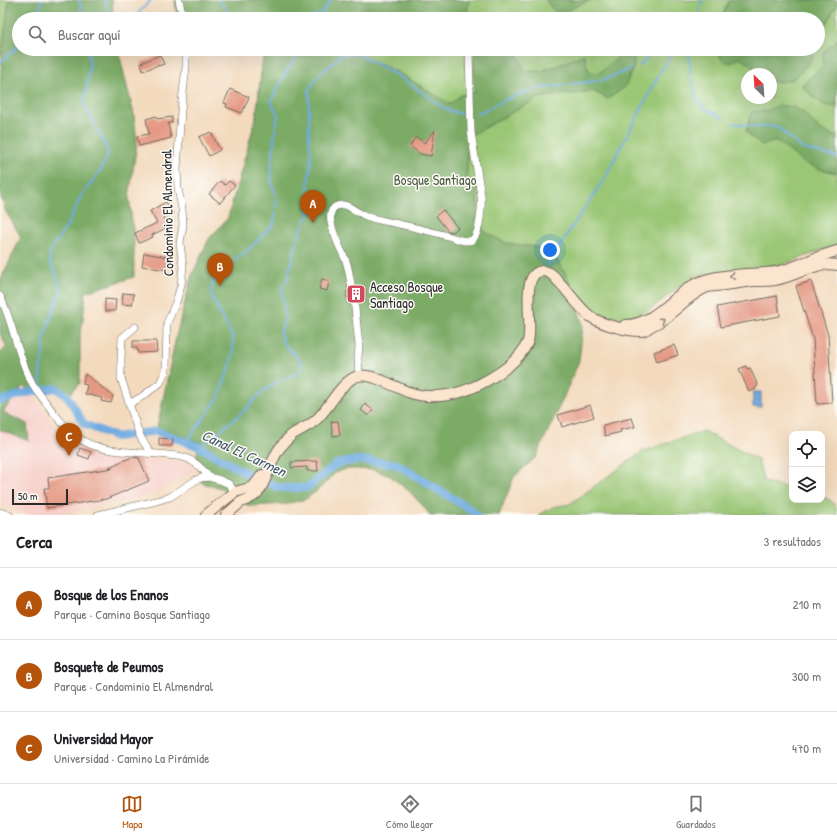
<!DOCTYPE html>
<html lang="es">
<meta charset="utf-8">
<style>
:root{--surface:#fff;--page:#f2f2f2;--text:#202124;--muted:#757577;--line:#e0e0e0;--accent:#b45309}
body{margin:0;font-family:"Patrick Hand",sans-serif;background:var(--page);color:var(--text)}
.controls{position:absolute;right:12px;bottom:12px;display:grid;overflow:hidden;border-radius:8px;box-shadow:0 4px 16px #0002}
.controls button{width:36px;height:36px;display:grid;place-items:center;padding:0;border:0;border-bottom:1px solid var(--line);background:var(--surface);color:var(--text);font:20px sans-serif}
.compass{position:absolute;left:741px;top:68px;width:36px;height:36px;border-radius:50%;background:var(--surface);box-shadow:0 4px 16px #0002;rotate:335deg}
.scale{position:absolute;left:12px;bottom:10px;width:56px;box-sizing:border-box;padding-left:4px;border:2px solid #2b2b2b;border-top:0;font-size:11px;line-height:14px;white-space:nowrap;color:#2b2b2b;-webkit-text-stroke:3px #fdfcf7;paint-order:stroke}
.you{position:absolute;left:550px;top:250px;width:14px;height:14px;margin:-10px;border:3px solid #fff;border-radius:50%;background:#1a73e8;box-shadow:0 0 0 6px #1a73e833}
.badge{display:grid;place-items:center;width:26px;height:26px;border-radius:50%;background:var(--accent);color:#fff;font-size:13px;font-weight:700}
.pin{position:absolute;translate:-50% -33px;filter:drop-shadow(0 1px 2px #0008)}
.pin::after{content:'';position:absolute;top:21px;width:14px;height:12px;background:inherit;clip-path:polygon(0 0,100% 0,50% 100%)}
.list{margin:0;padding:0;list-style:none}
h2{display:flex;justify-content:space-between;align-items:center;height:52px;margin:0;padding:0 16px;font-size:17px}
h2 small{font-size:13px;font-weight:400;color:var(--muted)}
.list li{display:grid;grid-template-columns:26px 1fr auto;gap:12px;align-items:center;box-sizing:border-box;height:72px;padding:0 16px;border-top:1px solid var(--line)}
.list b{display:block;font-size:15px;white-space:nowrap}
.list p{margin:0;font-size:13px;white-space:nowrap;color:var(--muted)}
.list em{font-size:13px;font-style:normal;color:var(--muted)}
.icon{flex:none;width:22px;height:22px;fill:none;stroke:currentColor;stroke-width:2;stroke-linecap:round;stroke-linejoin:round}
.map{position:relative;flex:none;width:837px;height:515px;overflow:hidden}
.search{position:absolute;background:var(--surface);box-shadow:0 4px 16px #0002;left:12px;right:12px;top:12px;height:44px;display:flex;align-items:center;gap:10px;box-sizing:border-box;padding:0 14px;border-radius:22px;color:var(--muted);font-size:15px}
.sheet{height:268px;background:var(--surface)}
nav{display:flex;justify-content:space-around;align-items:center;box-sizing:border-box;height:56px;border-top:1px solid var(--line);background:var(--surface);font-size:11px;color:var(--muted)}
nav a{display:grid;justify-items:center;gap:2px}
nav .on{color:var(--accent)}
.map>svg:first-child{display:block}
.built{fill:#f7d0ca}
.green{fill:#9ac674;stroke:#627850;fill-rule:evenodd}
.forest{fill:#7bab66;stroke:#536b48}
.water{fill:#70ace1;stroke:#4e6c86}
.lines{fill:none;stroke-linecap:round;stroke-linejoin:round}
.stream{stroke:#70ace1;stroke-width:2}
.canal{stroke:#70ace1;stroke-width:8}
.building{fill:#e59984}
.street-casing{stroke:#71685e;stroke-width:8}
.secondary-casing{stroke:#71685e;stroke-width:12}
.street{stroke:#fff;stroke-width:7}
.secondary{stroke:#fbe5cf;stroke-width:10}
.oneway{stroke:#93887d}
.labels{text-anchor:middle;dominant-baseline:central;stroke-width:3;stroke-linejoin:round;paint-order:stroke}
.park-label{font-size:14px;fill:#4c5a41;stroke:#fdfcf7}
.street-label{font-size:14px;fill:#2b2b2b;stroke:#fdfcf7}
.poi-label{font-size:14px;fill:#2b2b2b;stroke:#fdfcf7;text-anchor:start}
.water-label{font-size:15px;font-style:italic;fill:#43586b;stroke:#fdfcf7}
</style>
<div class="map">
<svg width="837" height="515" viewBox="0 0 837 515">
<rect width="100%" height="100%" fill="#fdfcf7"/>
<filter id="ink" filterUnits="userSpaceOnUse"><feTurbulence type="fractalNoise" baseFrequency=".025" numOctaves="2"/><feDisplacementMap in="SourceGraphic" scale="8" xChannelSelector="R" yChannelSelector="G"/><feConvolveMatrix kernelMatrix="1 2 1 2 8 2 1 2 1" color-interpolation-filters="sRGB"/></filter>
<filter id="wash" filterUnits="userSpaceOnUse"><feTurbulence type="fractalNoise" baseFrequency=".012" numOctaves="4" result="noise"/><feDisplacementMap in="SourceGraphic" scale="16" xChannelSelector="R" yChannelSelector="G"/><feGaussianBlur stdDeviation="0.9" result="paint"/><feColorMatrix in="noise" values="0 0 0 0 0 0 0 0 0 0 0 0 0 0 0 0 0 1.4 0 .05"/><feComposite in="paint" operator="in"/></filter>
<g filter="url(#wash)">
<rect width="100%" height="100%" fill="#f3dabd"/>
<path class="built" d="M32,395L57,430L68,438L83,448L118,454L188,463L194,465V469L184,478L156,492L126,500L58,515H32L0,505V406Z"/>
<path class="green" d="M0,0H9L2,53L0,54Z
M250,0H837V245L781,265L694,276L649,310L624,320L593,314L565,283L202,443L157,428L177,333L192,275L209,239L228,218L256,118L264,49H818V19H256ZM747,74H771V98H747Z
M703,431L758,460L764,482L792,489V500H822V497C833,500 837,504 837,515H538L553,507L570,504L643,451Z"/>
<path class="forest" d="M9,0H112L114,19H19V49H118L134,115L137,143L129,197L134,238V277L86,292L82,326L80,334V383L68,397L56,388L32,395L23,386L3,412L27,424L29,441L0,430V353L7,347L0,334V281L21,237L6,212L0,194V85L2,53Z
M175,0H446L469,1L466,19H387L364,7L353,19H177Z
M545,0H591L568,10L556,13Z
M729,0H837V7L834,9L828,22L818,32V19H721Z
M837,39V107L824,105L814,98L802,85L808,79L823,66V52L835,43Z
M264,49H347L399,73L450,104L461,95L475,92L474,51L482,49H514L516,50L525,71H541L559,65L584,54L588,70L598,74L628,49H634V66L625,87L608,99L593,91L538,98L468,137L467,176L477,189L478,208L476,222L487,233L506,243L536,247L554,255L569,280L583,325L579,361L561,403L536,457L514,477L499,515H430L423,506L410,492L390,476L375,470L356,469H346L335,473L318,490L306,499L286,504L249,506L243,503L233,495L221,488L202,483L196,455L202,443L157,428L177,333L192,275L209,239L228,218L256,118Z
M718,49H811L813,59L794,79L782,82H771V74H756C753,65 747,62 739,58L730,63L722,60L718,52Z
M778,105L793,107L805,114L819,129L837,137V173L819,169L803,162L777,141L761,145L746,132L751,112L766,111Z"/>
<path class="water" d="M753,392H761V407H753Z"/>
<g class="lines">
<path class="stream" d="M79,0L81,6V19
M105,0L110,19
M219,0L233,19
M324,18L325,19
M39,19L41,0
M133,19L151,0
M310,19L317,14
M318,19L331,0
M695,19L698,14L702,0
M334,49L342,55
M692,49L689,57L691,77L698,101L704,108L723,118
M0,63L19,45
M640,65L645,61L652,49
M476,114L488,109L504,100L534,89L603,80L631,69
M733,123L757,127L776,126L803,149L837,157
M548,265L550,260L604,179L660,73L675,49
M289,271L297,241L304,222L309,215L308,186L311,159L309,137V89L320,73L324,71L342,55L358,54L399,76L442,107L450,111L463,114
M41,391L40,373L43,356L44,338L52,313L61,291L57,277L50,262V251L67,226L80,198L102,168L108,155L106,146L84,105L90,64L87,49
M186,442L218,399L229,369L233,353V337L224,321L211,295L214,274L246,252L274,224L277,199L271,180L272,163L275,131L278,115L271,102L285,74L295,58L296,49
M200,447L244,411L262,392L281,380L298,373L302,363L298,358L285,345L280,333L285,318L282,287L288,279L289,274"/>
<path class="canal" d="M0,401L26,393L56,388L68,397L84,424L116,437L156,431L200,447L244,472L279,488H307L336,464L358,460L397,464L471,510L476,515"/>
</g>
<g id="blocks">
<path class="building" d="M163,12L167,19H150Z
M160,55L164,64L158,66V65L143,71L141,63Z
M230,89L249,97L242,113L226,107L227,104L224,103Z
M156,116L157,119L172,117V123H168L171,138L139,146L137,136L149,134L146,119Z
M435,130L431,156L420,154L410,146L416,137L425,143Z
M211,132L220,150L209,156L199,137Z
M220,181L225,185L229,181L235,185L220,203L209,194Z
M166,202L173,213L163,218L168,227L152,235L153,237L139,243L135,233L157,223L150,211Z
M443,210L458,228L453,232L448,231L436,216Z
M144,253L168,257L166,270L142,266Z
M322,279L329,281L327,291L319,289Z
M811,281L828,335L832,403L817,404L813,339L796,286Z
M357,289H366L365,300L359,299L358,296L354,294L351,295L349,298H347V291L350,294H353L356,292Z
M123,293L134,294L132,305L122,304Z
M777,296L780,316L721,327L717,307Z
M105,299L116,300L115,311H105Z
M133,341H156L157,352L138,353L137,348H133Z
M674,345L678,355L657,362L654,352Z
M746,366L747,369L750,368L758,386L755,388L756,389L749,392L739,369Z
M85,374L113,396L111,403L101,401L102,398L85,394L87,385L83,384Z
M365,404L373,410L368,416L361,410Z
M590,405L594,417L562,427L558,415Z
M632,418L635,427L620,430L621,432L605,436L603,425Z
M338,421L340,435L333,436L331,422Z
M159,438L173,439L172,446H159Z
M80,448L91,452L89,459L78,455Z
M132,457L139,458L149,481L106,499L47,508L44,488H49L48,478L113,468L109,467Z
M317,461L318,471H307V467L291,468V462Z"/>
</g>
</g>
<g filter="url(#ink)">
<use href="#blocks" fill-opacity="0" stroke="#71685e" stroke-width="1"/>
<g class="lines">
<g class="street-casing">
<path id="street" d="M179,0L183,19
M352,289C350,280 349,269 346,261C342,250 315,205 343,205C349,205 356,212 362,214C365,216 368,217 371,218C398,224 424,229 451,237C457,239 466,243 472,240C480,235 482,205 481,196L471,132L469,49
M0,296C8,312 12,328 17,345C21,357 25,370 31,381C34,387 38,392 41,396C52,411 63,426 77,437C101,455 140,451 168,455C174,456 181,456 186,458C196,462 203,469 209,477
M354,299L359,345L358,358L359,376
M135,327L122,338L121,358V378L137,428L141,438L151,453
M129,404L143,396L160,383L166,370L167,323L176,302L181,285L183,267L180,243L183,225L182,209L178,188L177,169L181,110L186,67V49
M0,512L9,515
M98,515L156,501L170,497L196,480L201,478L209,477L220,480L229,484L235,492"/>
</g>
<g class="secondary-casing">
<path id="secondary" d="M625,325C655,325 672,295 697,283C718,273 753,275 776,272C787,270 798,265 808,261C817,257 827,254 837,251
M206,515L235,492L253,487L262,475
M226,515C231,511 236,506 241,502C247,499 254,498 258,492C268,479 270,462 279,449C283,444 288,438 293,434C301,429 310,426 317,419C329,408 342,380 358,376C372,373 395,387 408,392C440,403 472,391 499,373C510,366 523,354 528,341C533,325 521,279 538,272C542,270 546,271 550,273C553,275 556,278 558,281C569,292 578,307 591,317C601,324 627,331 641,331C645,331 648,328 651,326C656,324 661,321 665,318C679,307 691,294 707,287C712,286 718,286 723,285C734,284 744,282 755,281C762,281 769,281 775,280C797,276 815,261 837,265"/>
</g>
<use href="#street" class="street"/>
<use href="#secondary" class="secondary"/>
</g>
<defs><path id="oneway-chevron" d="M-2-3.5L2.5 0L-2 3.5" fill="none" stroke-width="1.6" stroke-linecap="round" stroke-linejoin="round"/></defs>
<g class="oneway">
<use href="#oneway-chevron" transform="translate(732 276) rotate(174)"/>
<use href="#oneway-chevron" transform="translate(662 320) rotate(-34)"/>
</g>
</g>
<defs>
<g id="building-square" transform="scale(1)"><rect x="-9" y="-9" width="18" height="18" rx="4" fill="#d1495b" stroke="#fdfcf7"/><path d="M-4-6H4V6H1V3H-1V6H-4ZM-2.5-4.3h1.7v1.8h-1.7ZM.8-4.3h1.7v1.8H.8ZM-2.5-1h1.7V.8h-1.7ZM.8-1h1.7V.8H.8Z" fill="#fff"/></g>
</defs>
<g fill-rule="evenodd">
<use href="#building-square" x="356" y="294"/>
</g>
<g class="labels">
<g class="park-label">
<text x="435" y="179">Bosque Santiago</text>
</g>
<g class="street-label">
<text transform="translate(167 213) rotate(-91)">Condominio El Almendral</text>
</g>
<g class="poi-label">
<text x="370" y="286">Acceso Bosque<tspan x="370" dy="16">Santiago</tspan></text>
</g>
<g class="water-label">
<text transform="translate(244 453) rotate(25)">Canal El Carmen</text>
</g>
</g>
</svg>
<div class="controls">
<button><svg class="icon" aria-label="locate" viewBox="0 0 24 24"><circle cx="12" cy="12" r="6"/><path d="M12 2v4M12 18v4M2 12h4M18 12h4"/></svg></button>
<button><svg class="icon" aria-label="layers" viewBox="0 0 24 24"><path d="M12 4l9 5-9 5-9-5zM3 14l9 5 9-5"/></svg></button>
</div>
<svg class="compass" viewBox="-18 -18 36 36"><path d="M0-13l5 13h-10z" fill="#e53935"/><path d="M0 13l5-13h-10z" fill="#757577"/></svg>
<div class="scale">50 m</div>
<div class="you"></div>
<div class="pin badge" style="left:313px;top:223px">A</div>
<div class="pin badge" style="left:220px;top:286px">B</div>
<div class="pin badge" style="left:69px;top:456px">C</div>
<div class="search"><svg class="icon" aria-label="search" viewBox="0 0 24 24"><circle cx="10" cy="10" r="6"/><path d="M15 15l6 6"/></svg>Buscar aquí</div>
</div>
<section class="sheet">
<h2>Cerca<small>3 resultados</small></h2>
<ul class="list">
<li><span class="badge">A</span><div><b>Bosque de los Enanos</b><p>Parque · Camino Bosque Santiago</p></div><em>210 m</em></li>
<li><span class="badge">B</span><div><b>Bosquete de Peumos</b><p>Parque · Condominio El Almendral</p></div><em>300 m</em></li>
<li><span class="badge">C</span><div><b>Universidad Mayor</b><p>Universidad · Camino La Pirámide</p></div><em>470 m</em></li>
</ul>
</section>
<nav>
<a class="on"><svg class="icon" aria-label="map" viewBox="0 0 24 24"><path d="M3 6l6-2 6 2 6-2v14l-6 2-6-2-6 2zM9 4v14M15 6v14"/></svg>Mapa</a>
<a><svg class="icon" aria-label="directions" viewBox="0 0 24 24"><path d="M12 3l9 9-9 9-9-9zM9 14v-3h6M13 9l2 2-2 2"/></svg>Cómo llegar</a>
<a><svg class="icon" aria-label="saved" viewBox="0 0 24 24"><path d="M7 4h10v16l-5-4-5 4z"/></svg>Guardados</a>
</nav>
